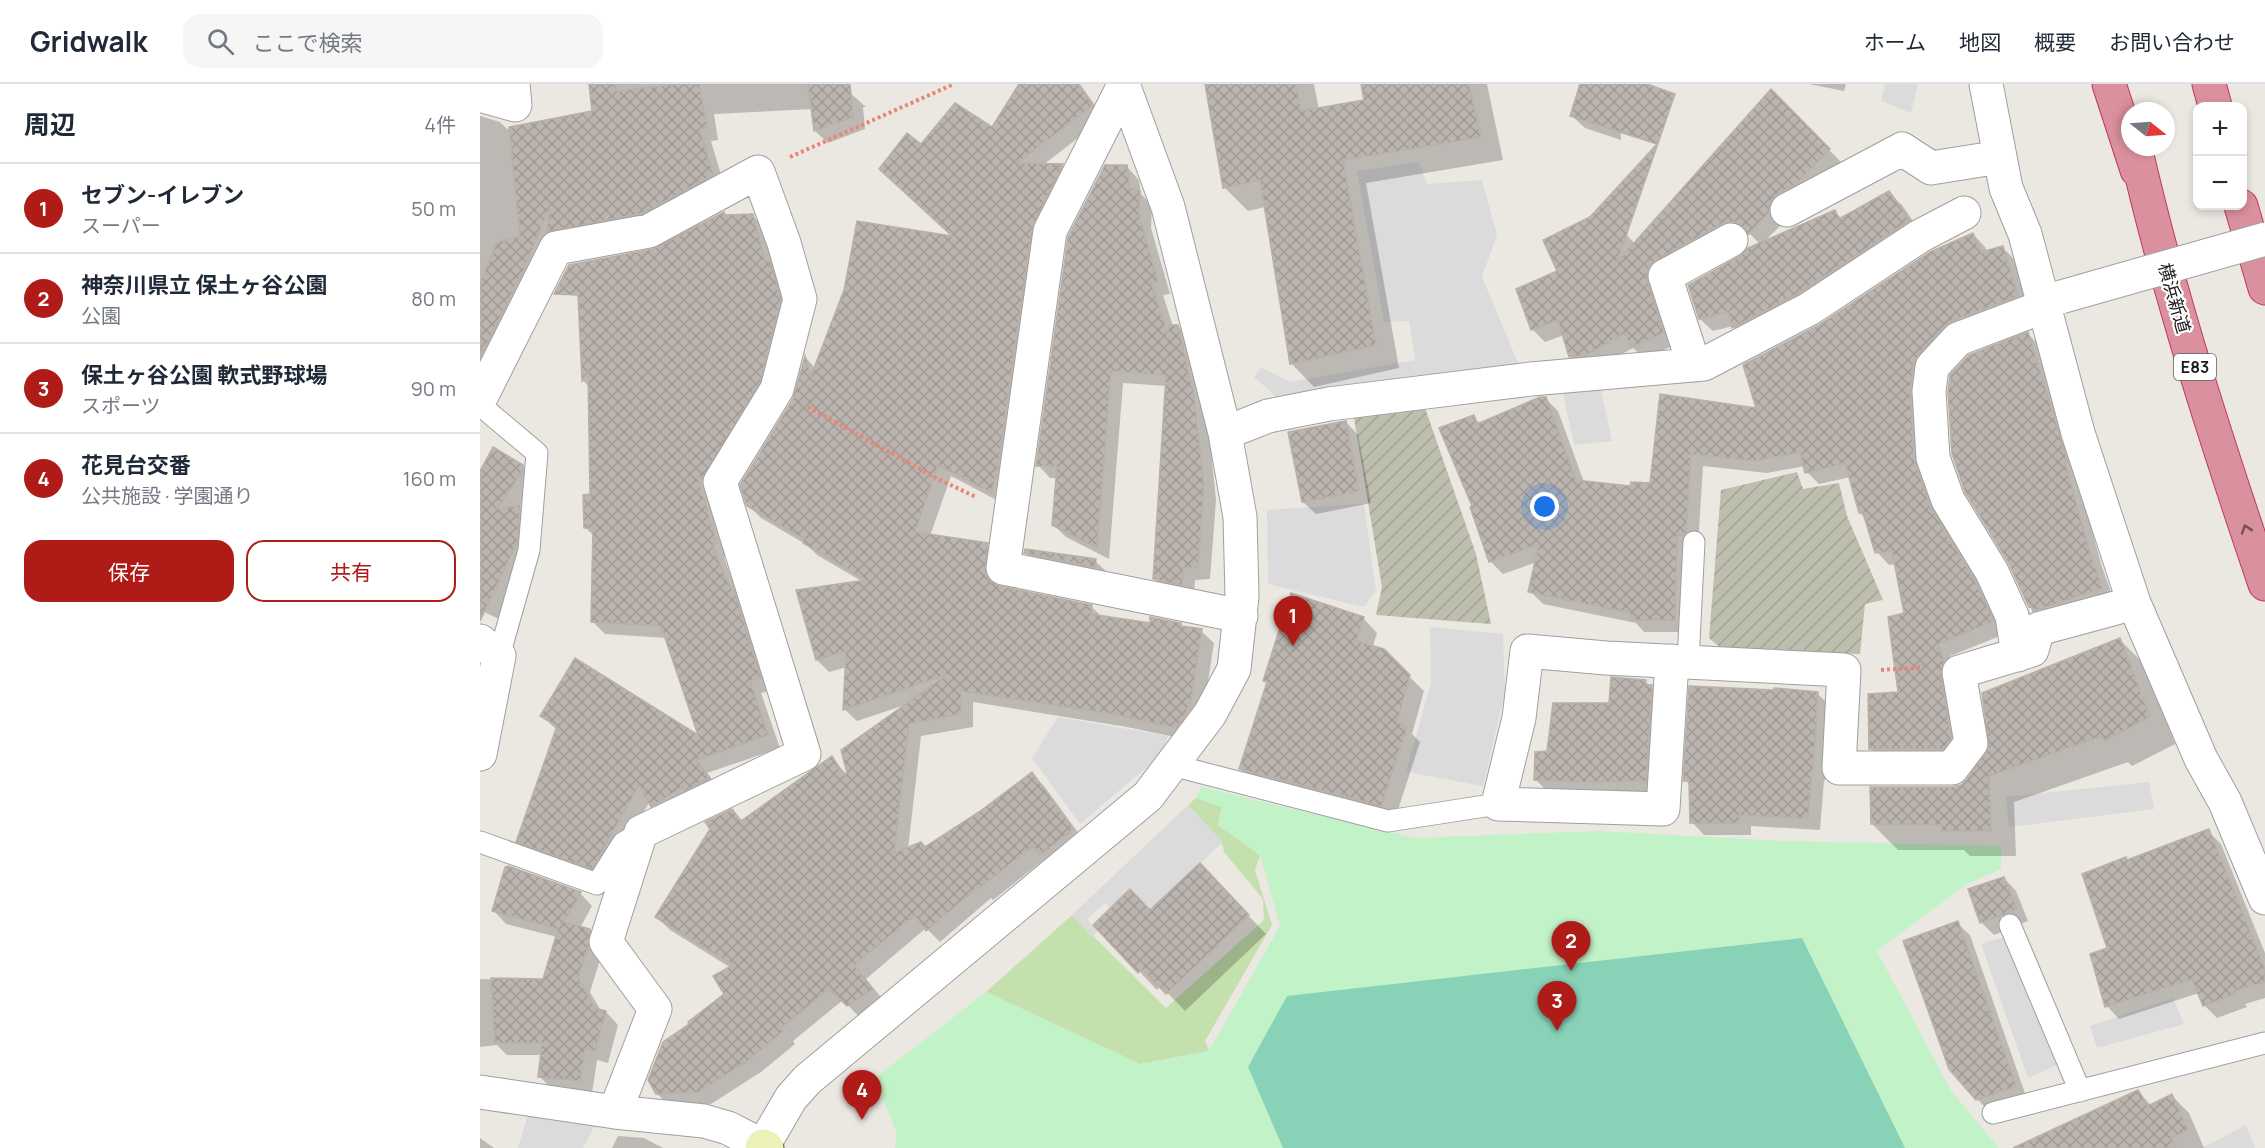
<!DOCTYPE html>
<html lang="ja">
<meta charset="utf-8">
<style>
:root{--surface:#fff;--page:#f6f6f7;--text:#1f2937;--muted:#747a83;--line:#e0e1e3;--accent:#af1c17}
body{margin:0;font-family:Manrope,"Noto Sans JP",sans-serif;background:var(--page);color:var(--text)}
.controls{position:absolute;right:18px;top:18px;display:grid;overflow:hidden;border-radius:12px;box-shadow:0 3px 9px #0003}
.controls button{width:54px;height:54px;display:grid;place-items:center;padding:0;border:0;border-bottom:2px solid var(--line);background:var(--surface);color:var(--text);font:30px sans-serif}
.compass{position:absolute;left:1641px;top:18px;width:54px;height:54px;border-radius:50%;background:var(--surface);box-shadow:0 3px 9px #0003;rotate:107deg}
.you{position:absolute;left:1065px;top:423px;width:21px;height:21px;margin:-15px;border:4px solid #fff;border-radius:50%;background:#1a73e8;box-shadow:0 0 0 9px #1a73e833}
.badge{display:grid;place-items:center;width:39px;height:39px;border-radius:50%;background:var(--accent);color:#fff;font-size:20px;font-weight:700}
.pin{position:absolute;translate:-50% -50px;filter:drop-shadow(0 2px 3px #0008)}
.pin::after{content:'';position:absolute;top:32px;width:21px;height:18px;background:inherit;clip-path:polygon(0 0,100% 0,50% 100%)}
.list{margin:0;padding:0;list-style:none}
h2{display:flex;justify-content:space-between;align-items:center;height:78px;margin:0;padding:0 24px;font-size:26px}
h2 small{font-size:20px;font-weight:400;color:var(--muted)}
.list li{display:grid;grid-template-columns:39px 1fr auto;gap:18px;align-items:center;box-sizing:border-box;height:90px;padding:0 24px;border-top:2px solid var(--line)}
.list b{display:block;font-size:22px;white-space:nowrap}
.list p{margin:0;font-size:20px;white-space:nowrap;color:var(--muted)}
.list em{font-size:20px;font-style:normal;color:var(--muted)}
.actions{display:flex;gap:12px;padding:18px 24px}
.actions a{flex:1;padding:14px 0;border:2px solid var(--accent);border-radius:18px;text-align:center;font-size:21px;color:var(--accent)}
.actions .main{background:var(--accent);color:#fff}
.icon{flex:none;width:33px;height:33px;fill:none;stroke:currentColor;stroke-width:2;stroke-linecap:round;stroke-linejoin:round}
.map{position:relative;flex:none;width:1785px;height:1064px;overflow:hidden}
header{display:flex;align-items:center;gap:36px;box-sizing:border-box;height:84px;padding:0 30px;background:var(--surface);border-bottom:2px solid var(--line)}
header strong{font-size:28px}
nav{display:flex;gap:33px;margin-inline-start:auto;font-size:21px}
.search{width:420px;height:54px;background:var(--page);display:flex;align-items:center;gap:15px;box-sizing:border-box;padding:0 21px;border-radius:18px;color:var(--muted);font-size:22px}
main{display:flex}
aside{flex:1;background:var(--surface)}
.map>svg:first-child{display:block}
.construction{fill:url(#construction-furrows)}
.grass{fill:#c4e0ac}
.park{fill:#c2f2c7}
.pitch{fill:#88d2b8}
.parking{fill:#dbdbdb}
.shadow{fill:#0003}
.building{fill:url(#building-cross-hatch);stroke:#bbb0a6;stroke-width:1.5}
.lines{fill:none;stroke-linecap:round;stroke-linejoin:round}
.lane-casing{stroke:#9f9f9f;stroke-width:23}
.street-casing{stroke:#9f9f9f;stroke-width:35}
.secondary-casing{stroke:#586311;stroke-width:35}
.highway-casing{stroke:#c03862;stroke-width:35}
.path{stroke:#e88576;stroke-width:4;stroke-dasharray:3 3;stroke-linecap:butt}
.lane{stroke:#fff;stroke-width:21}
.street{stroke:#fff;stroke-width:33}
.secondary{stroke:#ecf1ba;stroke-width:33}
.highway{stroke:#da919d;stroke-width:33}
.street-bridge-casing{stroke:#9f9f9f;stroke-width:35;stroke-linecap:butt}
.street-bridge{stroke:#fff;stroke-width:33}
.oneway{stroke:#715056}
.labels{text-anchor:middle;dominant-baseline:central;stroke-width:4.5;stroke-linejoin:round;paint-order:stroke}
.shield{fill:#fff;stroke:#5f5f5f;stroke-width:1.5}
.shield-label{font-size:16px;font-weight:bold;fill:#1b1b1b}
.street-label{font-size:18px;fill:#1b1b1b;stroke:#fff}
</style>
<header>
<strong>Gridwalk</strong>
<div class="search"><svg class="icon" aria-label="search" viewBox="0 0 24 24"><circle cx="10" cy="10" r="6"/><path d="M15 15l6 6"/></svg>ここで検索</div>
<nav><a>ホーム</a><a>地図</a><a>概要</a><a>お問い合わせ</a></nav>
</header>
<main>
<aside>
<h2>周辺<small>4件</small></h2>
<ul class="list">
<li><span class="badge">1</span><div><b>セブン-イレブン</b><p>スーパー</p></div><em>50 m</em></li>
<li><span class="badge">2</span><div><b>神奈川県立 保土ヶ谷公園</b><p>公園</p></div><em>80 m</em></li>
<li><span class="badge">3</span><div><b>保土ヶ谷公園 軟式野球場</b><p>スポーツ</p></div><em>90 m</em></li>
<li><span class="badge">4</span><div><b>花見台交番</b><p>公共施設 · 学園通り</p></div><em>160 m</em></li>
</ul>
<div class="actions"><a class="main">保存</a><a>共有</a></div>
</aside>
<div class="map">
<svg width="1785" height="1064" viewBox="0 0 1785 1064">
<defs>
<pattern id="construction-furrows" width="10" height="10" patternUnits="userSpaceOnUse" patternTransform="scale(1.5)"><rect width="10" height="10" fill="#bebeae"/><path d="M-1 1l2-2M0 10L10 0M9 11l2-2" fill="none" stroke="#a3a395"/></pattern>
<pattern id="building-cross-hatch" width="8" height="8" patternUnits="userSpaceOnUse" patternTransform="scale(1.5)"><rect width="8" height="8" fill="#bbb4af"/><path d="M0 0l8 8M0 8l8-8" fill="none" stroke="#a09a96"/></pattern>
</defs>
<rect width="100%" height="100%" fill="#ebe8e2"/>
<path class="construction" d="M944,321L996,470L1011,540L896,531L902,503L873,328Z
M1317,388L1323,405L1359,399L1367,432L1403,516L1385,520L1380,570L1243,566L1229,554L1241,406Z"/>
<path class="grass" d="M716,714L742,723L738,741L780,771L775,786L792,841L725,957L729,967L660,980L506,908L592,831L686,924L784,836L783,815L744,768L742,758L708,721Z"/>
<path class="park" d="M721,703L935,754L1118,747L1305,757L1521,762V785L1487,800L1397,867L1471,1007L1519,1064H415L417,1050L395,994L506,908L660,980L729,967L800,842L780,771L738,741L742,723L716,714Z"/>
<path class="pitch" d="M1322,854L1425,1064H803L768,983L807,912Z"/>
<path class="parking" d="M1405,0H1438L1431,29L1401,17Z
M939,78L947,100L1002,96L1017,151L1002,193L1038,279L1023,285L851,304L796,313L774,293L781,283L810,298L935,276L929,237L904,238L877,87Z
M1120,300L1132,357L1094,361L1082,305Z
M884,420L896,507L884,523L788,500L787,426Z
M950,543L1023,550L1025,608L1003,702L926,688L951,599Z
M578,633L688,652L680,672L600,740L552,674Z
M1669,698L1674,725L1529,743L1526,713Z
M708,721L743,758L670,826L650,805L630,824L625,819L607,835L618,847L612,853L592,831Z
M1524,853L1579,980L1548,994L1501,860Z
M1693,914L1704,940L1617,964L1610,942Z
M49,1027L115,1041L103,1064H38Z
M1766,1041L1775,1064H1722Z"/>
<path class="shadow" d="M110,0H360L386,23H383L385,45L348,59L335,47L333,25L234,30L238,56L231,57L245,104L81,160L0,310V32L20,38L27,45L114,28Z
M541,0H600L624,34L563,81H582L595,94L524,420L471,392L450,452L507,461L519,473L517,503L611,522L622,533L671,541L700,540L704,544L721,547L734,559L723,629L709,656L647,643L493,618V643L441,652L428,765L445,764L500,729L551,690L564,702L605,758L573,783L565,775L513,816L511,814L460,858L446,844L386,895L405,918L380,934L363,916L313,957L315,960L281,988L231,1020L190,1022L177,1010L212,941L246,911L251,884L190,846L177,833L252,727L263,737L352,674L369,693L425,621L377,637L364,625L367,583L349,588L337,576L383,498L337,471L327,461L281,434L268,421L315,315L326,274L336,285L475,154L442,62L513,45Z
M726,0H834L839,26L886,18L883,0H1007L1023,76L886,99L919,284L834,303L811,279L785,123L768,127L744,103Z
M1101,0H1139L1141,56L1105,44L1092,32Z
M1329,0H1366L1364,7Z
M1291,7L1361,78L1329,112L1303,128L1301,141L1284,158L1354,127L1362,135L1409,109L1422,121L1441,149L1266,256L1253,242L1233,247L1220,235L1261,174L1280,160L1271,151L1265,149L1188,188L1195,261L1164,274L1153,264L1118,283L1103,285L1090,272L1084,251L1065,258L1053,246L1038,206L1079,188L1146,150L1155,160Z
M647,83L659,96L661,110L672,121L671,144L690,210L683,211L693,242H698L710,255L726,318L736,416L730,495L715,496L714,513L687,507L674,494L687,302L643,299L629,475L586,453L573,440L577,394H570L558,381Z
M244,129L247,132L272,131L285,144L312,229L235,406L249,472L244,473L292,606L281,609L300,664L227,689L241,707L184,734L170,717L124,796L51,770L38,757L77,646L62,632L220,655L187,554L125,550L112,537L114,452L105,443L111,411L110,303L103,297L99,205Z
M1493,150L1505,163L1507,168L1523,164L1536,177L1549,225L1445,294L1508,511L1525,550L1470,572L1476,592L1483,667L1403,677L1391,665L1419,610L1425,530L1416,480L1409,481L1397,468L1386,435L1380,429L1371,393L1339,400L1327,388L1325,382L1287,389L1223,382L1218,461L1207,548H1164L1156,539L1063,520L1050,507L1057,478L1023,490L1011,478L992,424L994,423L993,333L1001,340L1065,314L1078,327L1104,398L1152,404L1171,400L1182,311L1279,326L1340,242Z
M1548,250L1561,263L1622,483L1634,516L1567,539L1550,523L1529,478Z
M866,338L878,351L891,419L836,430L823,418L810,349Z
M42,382L55,395V399L39,423L52,435L19,535L0,526V390Z
M546,469L615,477L628,489L558,481Z
M883,534L897,549L893,562L903,567L944,607L932,650L940,658L915,735L775,699L760,685L788,600L785,596Z
M1640,556L1666,582L1695,660L1652,682L1648,678L1534,718L1536,772H1490L1484,766H1418L1392,740L1481,702L1488,696L1511,663Z
M1165,597L1184,615L1178,709L1068,708L1056,696L1068,669L1130,620Z
M1295,608L1337,609L1350,622L1345,697L1344,696L1340,746L1271,742V751H1224L1212,738L1211,702L1205,696Z
M1728,747L1741,760L1785,869V914L1765,920L1767,923L1737,934L1725,922L1719,909L1639,935L1627,922L1629,865L1646,774L1648,777Z
M1524,794L1536,807L1548,837L1514,851L1501,838Z
M738,800L786,850L705,927L681,902L677,906L615,841L671,828Z
M100,809L112,822L100,844L110,846L122,859L120,876L110,908L121,927L126,928L138,941L128,979L117,976L112,1009L72,1005L59,992L62,971H27L17,961L0,963V895L64,897L77,853L26,840L14,827Z
M1477,839L1490,851L1547,1015L1510,1028L1497,1015Z
M1658,1008L1672,1022L1692,1012L1709,1029L1724,1064H1588Z
M138,1052L164,1054L183,1064H132Z
M0,1054L14,1064H0Z"/>
<path class="building" d="M109,0H134L137,7L199,0H219L227,43L220,45L233,91L163,129L67,148L70,122L43,187L0,273V199L17,158L40,153L29,43L112,27Z
M328,0H370L373,33L334,47Z
M539,0H598L613,21L537,79L583,80L552,144L518,381L512,409L458,381L435,448L508,459L505,490L511,498L519,502L612,521L611,530L670,539V533L701,539V542L722,545L711,616L702,636L696,644L633,630L481,607V630L429,640L414,769L441,758L445,763L499,728L552,688L593,745L560,771L553,762L499,804L498,803L446,847L435,831L374,881L393,905L367,922L349,905L301,944L303,947L269,976L218,1008L176,1010L168,996L183,958L209,940L208,938L244,910L233,892L253,881L175,833L230,745L225,738L252,725L261,737L352,672L364,691L367,689L361,666L468,590L363,626L366,567L336,576L316,506L386,496L323,459L324,455L267,422L260,401L313,315L325,272L331,292L364,206L377,137L472,152L399,85L427,49L441,60L475,19L512,43Z
M725,0H816L821,27L884,16L881,0H989L1001,53L863,76L896,261L810,280L780,96L743,104Z
M1100,0H1167L1195,10L1137,178L1291,5L1350,65L1316,100L1298,109L1291,116L1289,128L1268,150L1260,140L1252,137L1243,139L1176,176L1170,181L1167,189V197L1184,249L1151,263L1145,249L1106,271L1089,273L1078,236L1051,246L1036,205L1077,187L1063,156L1110,133L1177,60L1090,32Z
M625,81H647L650,104L660,107L659,130L678,198L671,199L688,250L689,241H698L712,304H713L724,402L718,483L703,484L702,501L673,495L686,291L631,287L617,464L572,441L577,382H556L588,153Z
M1409,107L1430,136L1319,209L1252,244L1248,228L1219,235L1208,201L1260,172L1268,164L1355,126L1359,135Z
M244,128L245,131L273,130L285,177H290L301,215L280,298L222,395L217,392L237,459L233,461L245,493L255,510L281,594L270,597L288,651L216,676L230,694L204,707L202,703L171,723L159,701L112,785L36,758L77,642L60,632L95,574L218,651L181,542L111,538L113,444H104L103,411L110,410L108,288L102,297L98,211L74,210L89,181L173,165Z
M1493,149L1501,168L1523,162L1538,212L1471,237L1464,242L1438,271L1433,281L1430,305L1434,375L1450,422L1495,497L1514,537L1458,560L1464,578L1461,591L1471,654L1463,665H1389L1388,610L1418,608L1408,533L1424,529L1412,467L1395,469L1383,429H1379L1365,379L1325,389L1320,368L1274,377L1211,370L1206,448L1203,452L1197,451L1195,536H1150V529L1048,508L1059,460L1009,478L990,423L992,422L959,344L994,331L997,340L1060,313H1066L1096,396L1150,402L1151,398L1170,399L1180,310L1276,324L1263,281L1339,241L1450,168Z
M1548,248L1588,378L1585,379L1610,469L1622,504L1553,527L1551,522L1549,523L1528,478L1485,408L1472,370L1468,308L1470,291L1489,271Z
M866,337L879,407L822,418L808,348Z
M13,363L43,381V386L17,425L40,421L37,458L0,537V387Z
M545,465L616,475L615,483L544,469Z
M811,509L884,533L876,557L904,565L930,591L917,638L927,643L901,722L759,685L787,598L783,597Z
M1640,554L1670,633L1624,657L1622,652L1509,692L1511,747H1462V741L1391,740L1390,703H1472L1481,701L1487,695L1509,663L1502,609Z
M1131,593L1166,596L1165,601H1172L1166,697L1106,698L1054,696L1055,668L1067,667L1073,619H1129Z
M1209,602L1294,606V604L1338,608L1333,685H1332L1328,734L1259,731V739H1210L1209,697H1203Z
M1729,745L1785,885V898L1754,907L1755,910L1723,922L1712,895L1625,923L1610,870L1627,864L1602,790L1646,773L1647,776Z
M720,779L769,831L686,910L662,885L658,889L613,841L650,805L670,826Z
M28,782L101,808L84,838L110,845L108,863L98,894L115,924L126,927L115,967L105,964L100,997L58,993L62,959H15L11,894L63,895L78,845L12,827L25,783Z
M1524,793L1537,825L1500,839L1488,805Z
M1478,837L1536,1002L1496,1016L1469,985L1423,857Z
M1658,1006L1668,1022L1692,1010L1708,1046L1691,1054L1696,1064H1533Z"/>
<g class="lines">
<g class="lane-casing">
<path id="lane" d="M0,321L57,369L49,466L19,572
M1208,578L1214,458
M692,681L908,737L1018,720
M0,758L117,800L143,759L158,750
M1530,841L1600,1007
M1513,1029L1785,959"/>
</g>
<g class="street-casing">
<path id="street" d="M1506,0L1526,104L1545,150L1598,349L1654,519L1721,675L1745,718L1785,814
M644,1L570,147L523,484L761,532
M0,11L35,21L33,0
M1307,126L1422,65L1451,84L1520,73
M1214,281L1185,192L1251,156
M0,315L76,164L169,147L278,88L304,159L320,215L297,305L240,398L324,670L161,748L126,858L175,925L135,1028
M745,349L788,332L849,320L1051,295L1224,280L1329,225L1440,152L1484,129
M0,557L19,572L0,670
M1538,571L1532,532L1512,488L1468,416L1453,374L1449,307L1452,283L1478,255L1565,222
M1192,577L1183,725L1018,720L1039,634L1047,567L1126,574L1364,586L1359,684H1472L1491,659L1479,588L1552,566L1558,545L1654,519
M0,1008L135,1028L224,1037L248,1044L283,1062L311,1014L327,996L668,712L730,630L754,585L762,512L760,433L745,349L688,123L643,0"/>
</g>
<g class="secondary-casing">
<path id="secondary" d="M282,1064L283,1062L287,1064"/>
</g>
<g class="highway-casing">
<path id="highway" d="M1629,0L1657,86
M1729,0L1735,22
M1655,63C1689,211 1736,356 1785,500
M1761,122L1785,204"/>
</g>
<path class="path" d="M310,73L474,0
M328,323L458,395L496,413
M1401,586L1444,583"/>
<use href="#lane" class="lane"/>
<use href="#street" class="street"/>
<use href="#secondary" class="secondary"/>
<use href="#highway" class="highway"/>
<g class="street-bridge-casing">
<path id="street-bridge" d="M1581,213L1785,155"/>
</g>
<use href="#street-bridge" class="street-bridge"/>
</g>
<defs><path id="oneway-chevron" d="M-2-3.5L2.5 0L-2 3.5" fill="none" stroke-width="1.6" stroke-linecap="round" stroke-linejoin="round" transform="scale(1.5)"/></defs>
<use class="oneway" href="#oneway-chevron" transform="translate(1766 445) rotate(-109)"/>
<g class="labels">
<rect class="shield" x="1694" y="270" width="42" height="26" rx="4.5"/>
<g class="shield-label">
<text x="1715" y="283">E83</text>
</g>
<g class="street-label">
<text transform="translate(1695 214) rotate(74)">横浜新道</text>
</g>
</g>
</svg>
<div class="controls">
<button>+</button>
<button>−</button>
</div>
<svg class="compass" viewBox="-18 -18 36 36"><path d="M0-13l5 13h-10z" fill="#e53935"/><path d="M0 13l5-13h-10z" fill="#747a83"/></svg>
<div class="you"></div>
<div class="pin badge" style="left:813px;top:562px">1</div>
<div class="pin badge" style="left:1091px;top:887px">2</div>
<div class="pin badge" style="left:1077px;top:947px">3</div>
<div class="pin badge" style="left:382px;top:1036px">4</div>
</div>
</main>
